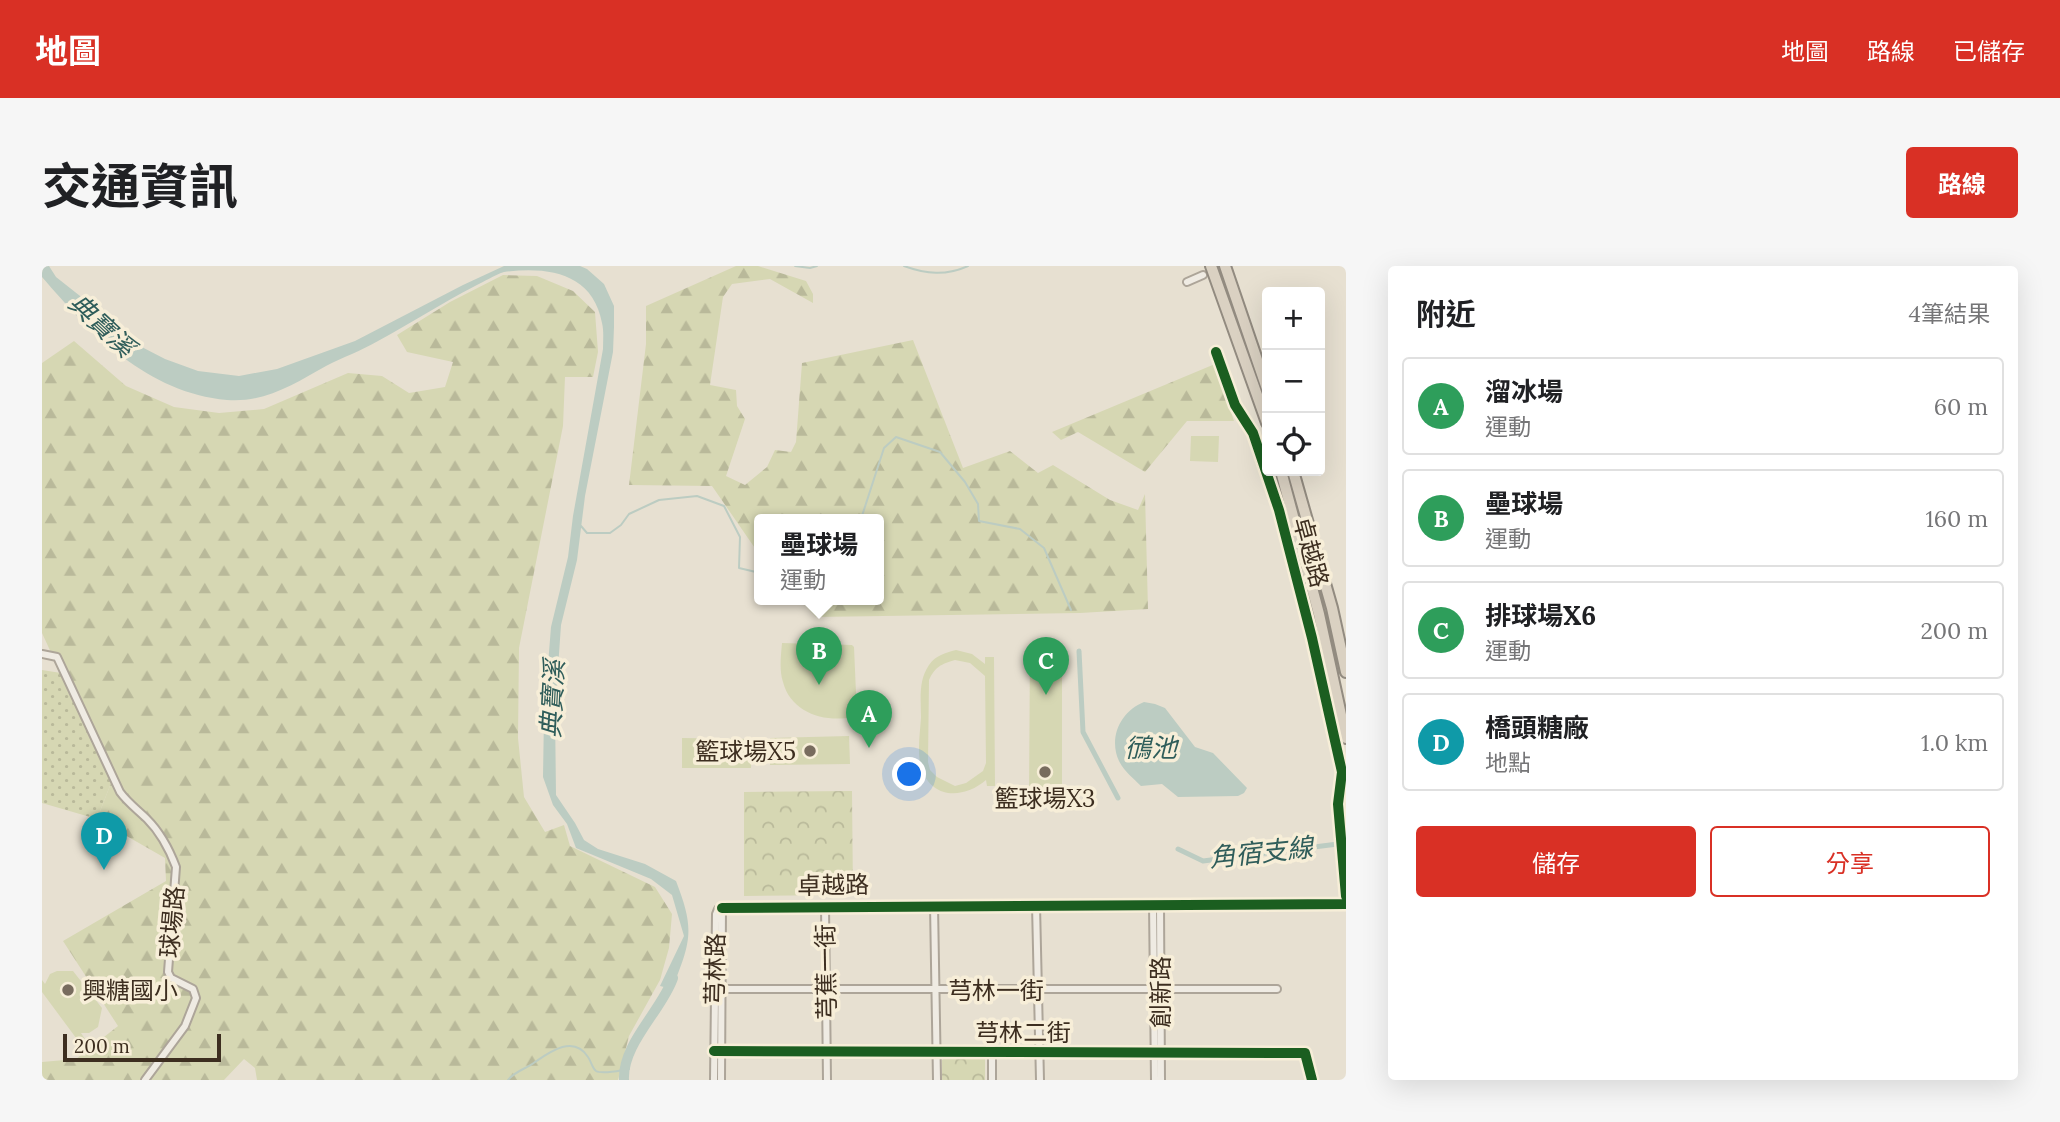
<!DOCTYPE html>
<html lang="zh-TW">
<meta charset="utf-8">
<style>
:root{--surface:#fff;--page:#f6f6f6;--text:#202124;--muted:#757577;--line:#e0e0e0;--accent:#d93025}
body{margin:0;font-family:Lora,"Noto Sans TC",serif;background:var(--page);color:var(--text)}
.controls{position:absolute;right:21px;top:21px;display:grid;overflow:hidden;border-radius:7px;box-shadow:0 7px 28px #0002}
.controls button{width:63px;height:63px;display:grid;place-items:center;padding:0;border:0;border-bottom:2px solid var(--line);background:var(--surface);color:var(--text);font:35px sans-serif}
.scale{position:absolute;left:21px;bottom:18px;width:158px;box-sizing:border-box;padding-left:7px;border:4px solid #3d2e20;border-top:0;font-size:19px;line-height:24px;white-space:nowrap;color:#3d2e20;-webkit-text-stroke:5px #f7eed8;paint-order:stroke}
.you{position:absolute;left:868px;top:509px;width:24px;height:24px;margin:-18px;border:5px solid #fff;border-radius:50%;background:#1a73e8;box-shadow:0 0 0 10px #1a73e833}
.badge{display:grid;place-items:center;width:46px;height:46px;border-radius:50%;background:var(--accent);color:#fff;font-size:23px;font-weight:700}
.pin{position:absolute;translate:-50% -58px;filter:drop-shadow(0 2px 4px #0008)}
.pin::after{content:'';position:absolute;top:37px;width:24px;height:21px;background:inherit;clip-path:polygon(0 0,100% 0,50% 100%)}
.popup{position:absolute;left:712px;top:248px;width:130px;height:91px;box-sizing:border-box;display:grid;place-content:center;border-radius:7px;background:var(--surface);filter:drop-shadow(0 2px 5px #0005);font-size:23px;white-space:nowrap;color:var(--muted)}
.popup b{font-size:26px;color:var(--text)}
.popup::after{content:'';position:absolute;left:50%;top:100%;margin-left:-14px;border:14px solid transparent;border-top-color:var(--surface)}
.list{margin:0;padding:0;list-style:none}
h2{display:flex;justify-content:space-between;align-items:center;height:91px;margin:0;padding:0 28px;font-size:30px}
h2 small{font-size:23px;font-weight:400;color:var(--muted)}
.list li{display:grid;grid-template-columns:46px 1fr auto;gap:21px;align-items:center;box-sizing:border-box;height:98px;margin:0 14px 14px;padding:0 14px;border:2px solid var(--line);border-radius:7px}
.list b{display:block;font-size:26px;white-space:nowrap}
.list p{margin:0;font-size:23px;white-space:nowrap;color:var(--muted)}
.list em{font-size:23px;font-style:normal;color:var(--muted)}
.actions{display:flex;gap:14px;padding:21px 28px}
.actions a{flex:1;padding:16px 0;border:2px solid var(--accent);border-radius:7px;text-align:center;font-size:24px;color:var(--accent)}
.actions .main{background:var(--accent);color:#fff}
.icon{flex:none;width:38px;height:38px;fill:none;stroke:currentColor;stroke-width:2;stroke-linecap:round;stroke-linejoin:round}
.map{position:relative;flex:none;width:1304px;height:814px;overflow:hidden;border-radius:7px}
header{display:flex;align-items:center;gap:42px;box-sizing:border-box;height:98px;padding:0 35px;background:var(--accent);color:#fff}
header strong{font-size:33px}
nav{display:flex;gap:38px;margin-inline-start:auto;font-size:24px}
.intro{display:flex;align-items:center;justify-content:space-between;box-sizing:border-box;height:168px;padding:0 42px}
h1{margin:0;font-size:49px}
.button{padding:18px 32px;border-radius:7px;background:var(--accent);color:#fff;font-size:24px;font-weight:700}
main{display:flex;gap:42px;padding:0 42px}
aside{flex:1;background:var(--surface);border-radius:7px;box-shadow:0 7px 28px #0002}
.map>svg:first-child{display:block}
.grass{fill:url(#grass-dots)}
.forest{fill:url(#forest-firs)}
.park{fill:url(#park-crowns)}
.garden{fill:#d6d7b3;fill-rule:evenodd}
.water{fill:#bcccc2}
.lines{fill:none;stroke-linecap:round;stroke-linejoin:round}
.stream{stroke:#bcccc2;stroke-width:2}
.canal{stroke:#bcccc2;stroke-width:5}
.river{stroke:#bcccc2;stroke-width:10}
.minor-casing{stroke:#ada599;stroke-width:10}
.motorway-casing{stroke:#928b80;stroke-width:14}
.minor{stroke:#efebe3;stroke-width:6}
.motorway{stroke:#dad1c2;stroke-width:10}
.cycleway-casing{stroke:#f7eed8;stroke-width:15}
.cycleway{stroke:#1b5e20;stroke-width:10}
.poi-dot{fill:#786c5e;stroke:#f7eed8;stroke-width:2.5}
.labels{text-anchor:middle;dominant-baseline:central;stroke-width:7;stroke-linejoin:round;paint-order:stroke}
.street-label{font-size:24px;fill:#3d2e20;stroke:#f7eed8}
.poi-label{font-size:24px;fill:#3d2e20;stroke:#f7eed8;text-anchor:end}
.water-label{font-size:26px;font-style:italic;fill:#2f5d5a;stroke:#f7eed8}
</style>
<header>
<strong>地圖</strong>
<nav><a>地圖</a><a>路線</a><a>已儲存</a></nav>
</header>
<div class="intro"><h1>交通資訊</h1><a class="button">路線</a></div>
<main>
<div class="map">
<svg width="1304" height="814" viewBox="0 0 1304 814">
<defs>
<pattern id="grass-dots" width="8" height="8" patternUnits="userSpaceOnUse" patternTransform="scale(1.75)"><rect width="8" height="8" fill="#d6d7b3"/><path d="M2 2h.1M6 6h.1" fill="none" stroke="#b9b99a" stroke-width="1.8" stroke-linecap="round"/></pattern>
<pattern id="forest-firs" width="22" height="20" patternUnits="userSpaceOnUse" patternTransform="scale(1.75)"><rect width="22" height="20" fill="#d6d7b3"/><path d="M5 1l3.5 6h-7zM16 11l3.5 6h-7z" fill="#b9b99a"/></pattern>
<pattern id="park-crowns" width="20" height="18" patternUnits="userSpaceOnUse" patternTransform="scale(1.75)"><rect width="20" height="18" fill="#d6d7b3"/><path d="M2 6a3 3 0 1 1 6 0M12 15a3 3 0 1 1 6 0" fill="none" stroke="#b9b99a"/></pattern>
</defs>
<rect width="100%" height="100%" fill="#e7e0d1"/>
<path class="grass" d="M0,404L19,407L69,517L55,553L0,537Z"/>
<path class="forest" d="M694,0H716L764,15L771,28V37L728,13L690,18L681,31L668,119L694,124L695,140L703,153L684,210L703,219L725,201L733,184L749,186L754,176L760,97L871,74L921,202L968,185L996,207L1011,199L1068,234L1096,244L1103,228L1106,343L1038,347L774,351L757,333H836V253H718L717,288L670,220L587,219L604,78V40Z
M461,9L495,10L531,25L553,46L556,86L551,111H523L521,160L477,382L476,472L482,531L503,566L522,559L528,580L613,621L630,648L627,682L618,714L587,770L576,814H215L213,802L202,793L182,814H0V796L34,793L76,760L21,675L124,615L123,592L55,553L69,517L0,367V97L32,75L84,120L132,141L177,147L222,143L306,107L340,110L367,127L403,121L411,96L365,86L355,69L408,36Z
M1173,98L1192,155H1145L1103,206L1036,166L1019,174L1010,166Z"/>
<path class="park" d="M810,525L811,629L702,630V526Z
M904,791H939L943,793V814H900V794Z"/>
<path class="garden" d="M1149,170H1177L1176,196L1148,195Z
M740,377L810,379L812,381L815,450C786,458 749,448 741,416C737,404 739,389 740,377Z
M988,378H1020V532H987Z
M914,384L930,388L943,398V391H952L953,520H945L944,514C922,533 889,534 879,501C875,486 878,467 879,452C879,434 876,415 887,399C894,389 903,387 914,384ZM913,394L928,397L943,410L944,497L941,505L924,517L913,520L895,511L888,504L886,496L887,414C893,401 899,398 913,394Z
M807,470L808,498L728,499V472Z
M640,472L710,473L709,502H640Z
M15,705H31L60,742L56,761L47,767H39L45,776L40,780L0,726V714L3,718L8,708Z"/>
<path class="water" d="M0,0H7L14,11L71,56L92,77L123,93L156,105L197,110L235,103L313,75L421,19L462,0H538L545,3L562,18L572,40V61L571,86L543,230L535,294L519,359L513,445L514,529L533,557L542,574L556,583L603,598L634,615C653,664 649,675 630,723L618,720L642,670L630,629L609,613L534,582L525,558L511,539L501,511L502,449L509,361L526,291L531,250L561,83C561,74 562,65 560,57C551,7 506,0 462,6C452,9 442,16 433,20C400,37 369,57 336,75C319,85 301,91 284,100C252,118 223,137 185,134C106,127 49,68 0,11Z
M1102,436L1113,438L1123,442L1153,481L1171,487L1205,522L1202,527L1196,530L1136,531L1120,518L1099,520C1091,512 1082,505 1077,495C1066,471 1079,445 1102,436Z"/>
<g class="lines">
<path class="stream" d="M753,0L768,2L775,0
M862,0C884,8 904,10 926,0
M819,253L842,182L854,171L898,186L923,216L936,238L937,255L978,263L1002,282L1029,344
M539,260L545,267H568L579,259L587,248L617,234L655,230L682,240L698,271L697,302L718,307
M466,814C473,805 484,803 493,796C509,785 532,769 546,791C549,795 550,802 554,805C561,809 579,804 587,803L582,805"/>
<path class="canal" d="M1037,385L1041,466L1076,532
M1136,583L1161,595L1304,577"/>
<path class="river" d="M582,814C580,778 620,744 631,712"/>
<g class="minor-casing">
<path id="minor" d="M1145,16L1161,9
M1174,86L1193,139L1211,167L1237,244L1270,372L1300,506L1296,538L1304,630
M0,388L15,391L78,526C86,537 96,544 105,553C118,566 128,585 134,601L126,706L129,712L151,723L154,732L143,760L103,814
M1111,638L1113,814
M1118,638L1119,814
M892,639L895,814
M994,639L998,814
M783,640L785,814
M680,642L1304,638
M673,723H1235
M672,785L1263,787L1270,814
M672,814L674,648L676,643L680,642
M679,814L680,642
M950,814V787"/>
</g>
<g class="motorway-casing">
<path id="motorway" d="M1169,0L1225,157
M1183,0L1225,123
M1239,205L1277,348L1304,472
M1251,205L1290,342L1304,406"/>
</g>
<use href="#minor" class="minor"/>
<use href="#motorway" class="motorway"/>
<g class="cycleway-casing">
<path id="cycleway" d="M1174,86L1193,139L1211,167L1237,244L1270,372L1300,506L1296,538L1304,630
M680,642L1304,638
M672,785L1263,787L1270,814"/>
</g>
<use href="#cycleway" class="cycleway"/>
</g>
<g class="poi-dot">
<circle cx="768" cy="485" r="7"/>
<circle cx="1003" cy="506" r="7"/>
<circle cx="26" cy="724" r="7"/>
</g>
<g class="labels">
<g class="street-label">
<text transform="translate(1269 286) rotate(75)">卓越路</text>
<text transform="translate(791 619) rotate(-1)">卓越路</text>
<text transform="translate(130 656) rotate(-85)">球場路</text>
<text transform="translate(673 703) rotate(-89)">芎林路</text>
<text transform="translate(784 706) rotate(-91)">芎蕉一街</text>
<text x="954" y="724">芎林一街</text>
<text transform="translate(1118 726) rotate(-90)">創新路</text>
<text x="981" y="766">芎林二街</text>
</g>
<g class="poi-label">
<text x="754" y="485">籃球場X5</text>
<text x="1003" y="532" text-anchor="middle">籃球場X3</text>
<text x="40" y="724" text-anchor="start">興糖國小</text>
</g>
<g class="water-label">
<text transform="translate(60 59) rotate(43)">典寶溪</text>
<text transform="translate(510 433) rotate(-87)">典寶溪</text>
<text x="1109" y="481">鴴池</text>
<text transform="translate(1219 586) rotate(-6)">角宿支線</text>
</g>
</g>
</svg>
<div class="controls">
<button>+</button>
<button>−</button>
<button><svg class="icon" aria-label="locate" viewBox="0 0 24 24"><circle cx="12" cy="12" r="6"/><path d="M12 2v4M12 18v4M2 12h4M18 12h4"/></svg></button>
</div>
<div class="scale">200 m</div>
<div class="you"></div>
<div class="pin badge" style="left:827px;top:482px;background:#2e9e5b">A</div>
<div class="pin badge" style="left:777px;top:419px;background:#2e9e5b">B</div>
<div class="popup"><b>壘球場</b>運動</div>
<div class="pin badge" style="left:1004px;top:429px;background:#2e9e5b">C</div>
<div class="pin badge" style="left:62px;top:604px;background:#0f9aa8">D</div>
</div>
<aside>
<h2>附近<small>4筆結果</small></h2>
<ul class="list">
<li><span class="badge" style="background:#2e9e5b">A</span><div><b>溜冰場</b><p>運動</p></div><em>60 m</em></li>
<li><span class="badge" style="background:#2e9e5b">B</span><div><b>壘球場</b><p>運動</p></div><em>160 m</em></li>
<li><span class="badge" style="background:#2e9e5b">C</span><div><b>排球場X6</b><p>運動</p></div><em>200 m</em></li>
<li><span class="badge" style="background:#0f9aa8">D</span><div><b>橋頭糖廠</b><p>地點</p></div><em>1.0 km</em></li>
</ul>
<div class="actions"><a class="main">儲存</a><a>分享</a></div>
</aside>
</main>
